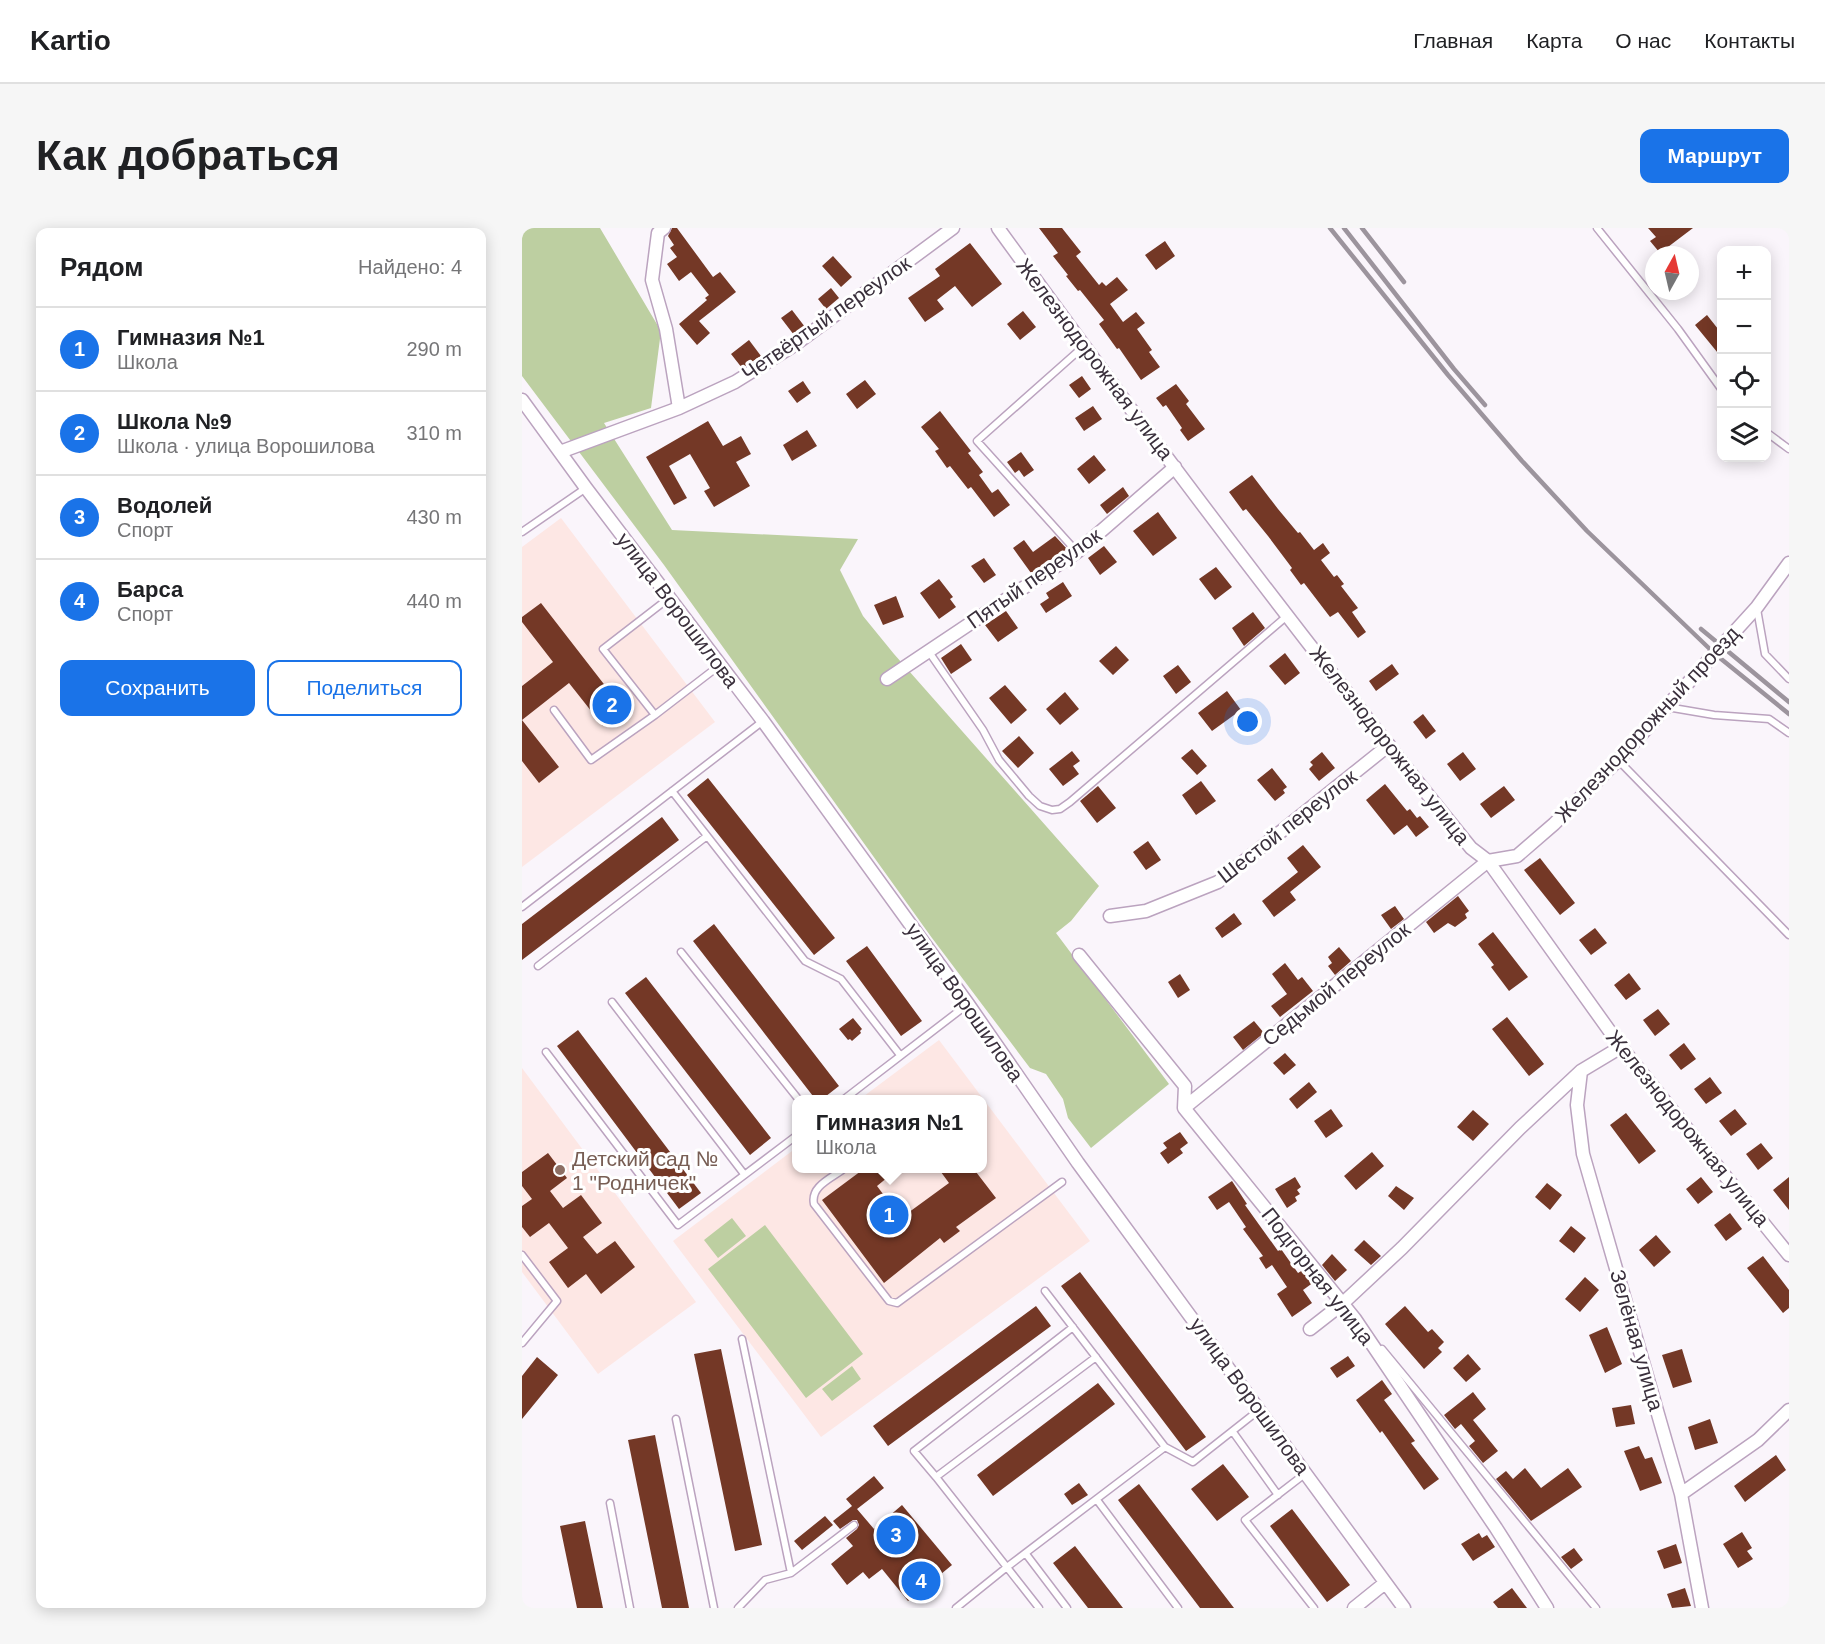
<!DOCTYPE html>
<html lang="ru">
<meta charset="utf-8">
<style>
:root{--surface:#fff;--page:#f6f6f6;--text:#202124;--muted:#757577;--line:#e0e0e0;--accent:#1a73e8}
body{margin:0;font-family:Arial,sans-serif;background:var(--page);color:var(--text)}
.controls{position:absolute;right:18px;top:18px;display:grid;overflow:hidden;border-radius:12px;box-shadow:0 3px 15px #0003}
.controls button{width:54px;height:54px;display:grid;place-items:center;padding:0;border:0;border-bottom:2px solid var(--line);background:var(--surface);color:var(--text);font:30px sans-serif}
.compass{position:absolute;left:1123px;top:18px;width:54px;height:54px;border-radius:50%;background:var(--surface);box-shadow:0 3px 15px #0003;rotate:8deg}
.you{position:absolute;left:726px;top:494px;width:21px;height:21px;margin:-15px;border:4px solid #fff;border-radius:50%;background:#1a73e8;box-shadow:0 0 0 9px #1a73e833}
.badge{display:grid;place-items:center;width:39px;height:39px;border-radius:50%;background:var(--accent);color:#fff;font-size:20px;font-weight:700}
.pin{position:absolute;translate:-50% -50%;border:3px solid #fff;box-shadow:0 2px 6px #0006}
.popup{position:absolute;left:270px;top:867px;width:195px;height:78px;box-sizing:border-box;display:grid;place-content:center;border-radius:12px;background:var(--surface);filter:drop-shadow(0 2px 4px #0005);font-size:20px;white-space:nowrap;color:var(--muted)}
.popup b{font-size:22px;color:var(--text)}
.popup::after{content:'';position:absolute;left:50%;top:100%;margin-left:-12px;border:12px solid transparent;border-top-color:var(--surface)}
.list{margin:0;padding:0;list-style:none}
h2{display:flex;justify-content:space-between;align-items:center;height:78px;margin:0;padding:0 24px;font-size:26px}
h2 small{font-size:20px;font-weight:400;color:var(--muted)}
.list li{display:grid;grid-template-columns:39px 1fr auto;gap:18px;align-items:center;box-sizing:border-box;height:84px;padding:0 24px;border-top:2px solid var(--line)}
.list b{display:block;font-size:22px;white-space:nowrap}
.list p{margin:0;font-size:20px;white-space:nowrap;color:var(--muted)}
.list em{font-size:20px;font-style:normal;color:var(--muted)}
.actions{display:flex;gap:12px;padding:18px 24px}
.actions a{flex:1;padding:14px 0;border:2px solid var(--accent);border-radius:12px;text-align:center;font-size:21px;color:var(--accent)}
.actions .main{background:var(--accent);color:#fff}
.icon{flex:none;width:33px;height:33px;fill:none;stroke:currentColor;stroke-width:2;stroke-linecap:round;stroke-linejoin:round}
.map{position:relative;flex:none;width:1267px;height:1380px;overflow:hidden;border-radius:12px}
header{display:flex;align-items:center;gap:36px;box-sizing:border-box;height:84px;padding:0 30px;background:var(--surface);border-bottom:2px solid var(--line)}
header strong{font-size:28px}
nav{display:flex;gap:33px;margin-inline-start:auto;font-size:21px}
.intro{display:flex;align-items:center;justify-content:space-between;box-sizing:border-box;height:144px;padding:0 36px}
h1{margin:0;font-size:42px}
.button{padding:15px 27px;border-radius:12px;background:var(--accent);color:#fff;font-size:21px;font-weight:700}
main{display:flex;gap:36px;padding:0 36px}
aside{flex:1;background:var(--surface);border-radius:12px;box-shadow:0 3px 15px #0003}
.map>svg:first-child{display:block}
.education{fill:#fde7e4}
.green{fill:#bdcfa1}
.building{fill:#743826}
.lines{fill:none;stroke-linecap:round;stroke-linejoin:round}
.service-casing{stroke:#bba3bf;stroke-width:9}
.minor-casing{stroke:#bba3bf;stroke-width:15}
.service{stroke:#fff;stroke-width:6}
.minor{stroke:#fff;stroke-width:12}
.rail{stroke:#9c949d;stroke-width:4.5}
.education-dot{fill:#8d6e63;stroke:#fff;stroke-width:2}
.labels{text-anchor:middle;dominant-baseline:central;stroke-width:6;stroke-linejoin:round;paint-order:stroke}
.street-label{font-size:21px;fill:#3a303c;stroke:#fff}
.education-label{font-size:21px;fill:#785e54;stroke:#fff;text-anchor:start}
</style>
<header>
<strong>Kartio</strong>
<nav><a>Главная</a><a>Карта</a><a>О нас</a><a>Контакты</a></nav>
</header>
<div class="intro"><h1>Как добраться</h1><a class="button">Маршрут</a></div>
<main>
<aside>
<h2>Рядом<small>Найдено: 4</small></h2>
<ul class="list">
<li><span class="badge">1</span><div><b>Гимназия №1</b><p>Школа</p></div><em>290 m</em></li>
<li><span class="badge">2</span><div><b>Школа №9</b><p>Школа · улица Ворошилова</p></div><em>310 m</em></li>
<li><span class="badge">3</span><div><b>Водолей</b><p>Спорт</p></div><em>430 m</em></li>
<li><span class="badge">4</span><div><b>Барса</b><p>Спорт</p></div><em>440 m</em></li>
</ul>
<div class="actions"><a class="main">Сохранить</a><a>Поделиться</a></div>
</aside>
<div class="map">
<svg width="1267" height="1380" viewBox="0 0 1267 1380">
<rect width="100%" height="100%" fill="#faf5fb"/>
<path class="education" d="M39,290L193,494L0,639V319Z
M417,812L568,1013L299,1209L151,1013L274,920V940H460V872L338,871Z
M0,840L174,1074L76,1146L0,1044Z"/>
<path class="green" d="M0,0H78L139,103L129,180L82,195L150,302L336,311L318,342L341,388L372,426L577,658L549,693L534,705L647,856L569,920L546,890L541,871L524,846L508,840L410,710L142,337L0,148Z
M210,990L224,1008L196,1030L182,1012Z
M243,997L341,1126L284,1170L186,1041Z
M330,1138L339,1151L310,1173L300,1161Z"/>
<path class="building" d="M150,0H155L191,49L198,44L214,64L177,93L188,105L175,117L157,96L185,72L183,70L187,67L169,44L157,53L145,36L155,29L148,20L152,17L146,8Z
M517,0H540L559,24L554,28L577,57L580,54L584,58L595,49L606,62L588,76L601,94L614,84L623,95L615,101L630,122L627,124L638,139L619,152L597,120L595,121L577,96L582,92L558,62L556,63L544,48L546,47L531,28L536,25Z
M1126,0H1171L1138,25L1128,13L1134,9Z
M643,13L653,28L634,42L623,27Z
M448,15L480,56L450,79L433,58L415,72L422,81L403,94L386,70L418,48L413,41Z
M311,28L330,49L319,59L300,38Z
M309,60L317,70L304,81L296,71Z
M270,82L283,99L272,107L259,90Z
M501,83L514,99L498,112L485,96Z
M1185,87L1200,106V130L1173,97Z
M227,112L239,128L220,140L209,126Z
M560,148L569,161L557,170L547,157Z
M343,152L354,166L335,181L324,166Z
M281,153L289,165L275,175L266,163Z
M654,156L667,173L664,176L683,201L666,213L658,202L660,200L644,177L641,179L634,170Z
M571,178L580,191L562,203L553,190Z
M418,183L449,223L446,225L461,244L457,247L470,265L476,261L488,277L472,289L449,259L446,261L428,238L425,240L413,223L417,221L399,199Z
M186,193L201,218L219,208L229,226L214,234L228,258L192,279L182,263L188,260L168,226L147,238L165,270L152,277L124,229Z
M285,202L295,218L270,233L261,217Z
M499,224L512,242L502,249L497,242L493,245L485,234Z
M572,227L584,242L567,256L555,241Z
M730,247L756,281L776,305L778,304L792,322L801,315L808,325L799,332L812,349L815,347L822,356L819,358L836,380L830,384L844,404L836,410L816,384L808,389L782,355L779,357L768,342L770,340L746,308L724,281L721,283L707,264Z
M601,259L607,268L585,286L578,277Z
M636,284L655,310L631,328L611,303Z
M533,308L545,321L509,345L491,320L502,312L511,324Z
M582,318L595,334L578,347L566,330Z
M462,330L474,347L462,355L449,338Z
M694,339L710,359L693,372L677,351Z
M417,351L431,369L428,371L434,379L417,391L398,365Z
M541,354L550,368L524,385L518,376L527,370L524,365Z
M374,368L382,389L361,397L352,377Z
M19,375L102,482L81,498L47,455L0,492V458L31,434L0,394V389Z
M484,383L496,400L476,414L463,397Z
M731,384L743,400L722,418L710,400Z
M439,416L450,432L429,446L419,430Z
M594,418L607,432L591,447L577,433Z
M763,425L778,445L763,457L747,438Z
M870,436L877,446L854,463L847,453Z
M656,437L669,454L654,466L641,448Z
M483,457L505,482L489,496L467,470Z
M705,463L719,482L690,503L676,485Z
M543,464L557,481L538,497L524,481Z
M901,486L914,503L904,511L891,494Z
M0,492L37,539L17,555L0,533Z
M497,508L512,525L496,540L480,523Z
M670,521L685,538L675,547L659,530Z
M550,523L558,533L551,538L557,546L541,558L527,541Z
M800,524L813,540L797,553L787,541L791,537L788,534Z
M941,524L954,541L938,553L925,536Z
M750,540L765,559L761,562L763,565L753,573L735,552Z
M186,550L313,710L292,727L165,567Z
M679,553L694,573L674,587L660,567Z
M863,556L885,583L888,581L895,590L898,588L907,599L894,609L885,597L872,607L844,572Z
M576,558L594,580L575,595L558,573Z
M982,558L993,572L969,590L958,576Z
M140,589L157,612L0,732V696Z
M626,613L639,632L624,642L611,624Z
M781,617L799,639L768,664L774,672L752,689L740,673L776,644L765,630Z
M1018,630L1053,675L1038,687L1002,642Z
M936,668L947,683L943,686L945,690L933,699L926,695L912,705L904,694Z
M873,678L882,691L869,701L859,687Z
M712,685L720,696L700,710L693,700Z
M192,696L317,858L299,872H294L171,713Z
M1073,700L1085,715L1069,727L1057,712Z
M971,704L1006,749L987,763L969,739L972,737L956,716Z
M345,718L400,793L379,808L324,733Z
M817,719L829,733L813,747L806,738L810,735L806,729Z
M763,735L776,752L780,749L791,763L758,789L749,778L765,766L750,746Z
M1107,745L1119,761L1104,772L1092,757Z
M658,746L668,762L656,770L646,754Z
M124,749L249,910L228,927L103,765Z
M1136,781L1148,796L1133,808L1121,792Z
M985,789L1022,836L1007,848L970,801Z
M331,790L340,801L338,803L339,805L330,813L328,811L326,812L317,801Z
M732,793L742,805L721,822L711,809Z
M56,802L179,965L157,981L35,818Z
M1162,815L1174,831L1159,842L1147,827Z
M763,825L774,837L762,847L751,835Z
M1188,849L1200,865L1184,876L1172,861Z
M787,854L795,864L775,881L767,871Z
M809,881L821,898L804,910L792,893Z
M1213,881L1225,896L1209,908L1197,893Z
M951,882L967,896L951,913L935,899Z
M1104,885L1134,923L1117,936L1088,897Z
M658,904L666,915L658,921L661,925L646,936L638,925L645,920L641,915Z
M1239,915L1251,930L1236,942L1224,926Z
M850,924L862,938L834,962L822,948Z
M26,925L45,950L28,963L41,980L59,967L80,995L61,1009L75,1026L93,1013L113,1039L79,1066L64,1046L46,1060L27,1034L46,1020L27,995L8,1009L0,999V978L10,971L0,958V944Z
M343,940H377L355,958L379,990L427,955L416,940H451L474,970L434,999L438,1003L422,1015L418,1010L362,1055L300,972Z
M773,949L779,959L775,962L778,966L773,969L775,973L765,980L753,961Z
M1179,949L1191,964L1176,976L1164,961Z
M1267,949V982L1251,962Z
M710,953L725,976L723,977L756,1023L759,1021L776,1045L781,1042L792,1054L781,1062L790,1075L770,1089L755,1066L765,1059L750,1037L744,1041L737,1030L741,1028L721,1001L724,999L707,974L695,982L686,969Z
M1025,955L1040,967L1028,982L1013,969Z
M874,958L892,970L882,982L866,968Z
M1208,985L1220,1001L1204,1013L1192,997Z
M1049,998L1064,1010L1052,1025L1037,1013Z
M1134,1007L1149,1024L1132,1039L1117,1022Z
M842,1012L859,1028L849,1037L832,1022Z
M810,1026L825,1042L813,1053L800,1037Z
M1241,1028L1267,1062V1080L1261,1085L1225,1040Z
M558,1044L684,1209L664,1223L539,1058Z
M1063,1049L1077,1062L1058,1084L1043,1071Z
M514,1078L529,1098L366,1218L351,1198Z
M883,1078L906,1104L910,1101L922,1114L916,1120L920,1124L902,1141L863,1096Z
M1085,1099L1100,1136L1083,1145L1067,1107Z
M199,1121L240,1317L213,1323L172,1126Z
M1160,1121L1170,1154L1151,1160L1140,1127Z
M946,1126L959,1141L944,1154L931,1140Z
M826,1128L833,1138L815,1150L808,1140Z
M15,1129L36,1147L0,1191V1148Z
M860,1152L870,1166L862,1172L893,1213L889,1215L917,1251L902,1262L860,1203L858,1205L834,1172Z
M576,1155L593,1176L471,1268L455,1247Z
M951,1164L964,1181L951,1192L976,1223L961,1235L947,1218L953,1213L939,1196L933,1201L922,1187Z
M1109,1177L1113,1196L1094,1199L1090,1180Z
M1188,1191L1196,1215L1173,1222L1166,1199Z
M133,1207L167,1380H140L106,1212Z
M1117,1218L1123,1231L1130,1229L1140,1255L1118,1263L1102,1223Z
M1254,1227L1264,1242L1223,1274L1212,1258Z
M701,1236L727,1269L695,1293L669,1261Z
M1003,1240L1019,1260L1046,1240L1060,1259L1009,1293L974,1251L984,1243L991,1251Z
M352,1248L362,1260L335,1281L352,1301L380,1277L430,1337L386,1373L360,1341L347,1351L341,1344L325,1357L309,1336L331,1318L324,1310L335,1301L337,1297L335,1292H331L318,1301L311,1293L330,1278L324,1271Z
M557,1255L566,1267L550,1277L542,1266Z
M617,1256L712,1380H678L596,1272Z
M770,1281L828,1357L805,1374L748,1298Z
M303,1288L311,1297L280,1322L272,1313Z
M63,1293L81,1380H55L38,1298Z
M1220,1304L1230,1320L1225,1323L1231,1331L1216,1340L1201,1316Z
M957,1305L960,1310L965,1307L973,1319L951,1333L939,1316Z
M1154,1316L1160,1335L1142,1341L1135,1323Z
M553,1318L601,1380H566L531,1335Z
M1052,1320L1061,1332L1049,1341L1039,1329Z
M990,1360L1005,1380H976L971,1374Z
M1163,1360L1169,1378L1150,1380L1145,1366Z"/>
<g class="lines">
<g class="service-casing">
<path id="service" d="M1075,0L1156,101L1200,162
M1244,204L1267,221
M0,304L64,260
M555,324L455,213L562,118
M1235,381L1243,426L1267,451
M407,424L461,502L477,532L507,568L518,578L530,582L538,581L548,574L765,388
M1145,479L1192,487L1247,491L1267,505
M32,482L69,532L133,487L81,421L147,370
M133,487L198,437
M1096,532L1267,707
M150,563L283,733L319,751L378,827
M0,679L241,493
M159,724L277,872
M16,738L185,608
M90,774L222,946
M24,824L156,997L274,908
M321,872L446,776
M323,940C310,950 288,958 292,976L367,1073L375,1075L540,954
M0,1027L35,1073L0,1115
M523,1063L643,1219L671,1234L737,1182
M220,1111L269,1345
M860,1121L1074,1380
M154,1191L192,1380
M711,1204L756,1267
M784,1245L723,1292L792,1380
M414,1249L392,1223L551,1099
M575,1272L656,1380
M88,1275L108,1380
M504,1326L545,1380
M216,1380L243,1352L269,1345L332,1297
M434,1380L485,1339L643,1219
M517,1380L414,1249L574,1129"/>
</g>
<g class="minor-casing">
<path id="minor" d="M142,0L136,5L130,52L144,101L157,180
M476,0C629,211 785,419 949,620L966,633L1099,819L1267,1027
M0,172L64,260L241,493L446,776L556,935L882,1380
M38,224L157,180L213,154L271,118L431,0
M365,451L555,324L653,239
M588,688L624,683L696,654L867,517
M557,727L663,858L662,880L833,1091L974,1300L1025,1380
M1059,843L1055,877L1061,926L1159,1266L1180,1380
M662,880L966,633L995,628L1032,596L1096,532L1235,379L1267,335
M788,1101L820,1076L880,1020L998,900L1059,843L1099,819
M1159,1266L1236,1212L1267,1182
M832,1380L863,1355"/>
</g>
<use href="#service" class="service"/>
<use href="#minor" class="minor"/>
<path class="rail" d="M808,0L926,147L1000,233L1065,303L1193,426L1267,486
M822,0L932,141L963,177
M840,0L882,54
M1179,401L1267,474"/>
</g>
<circle class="education-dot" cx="38" cy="942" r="6"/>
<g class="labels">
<g class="street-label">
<text transform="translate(304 90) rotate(-35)">Четвёртый переулок</text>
<text transform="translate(573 131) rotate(53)">Железнодорожная улица</text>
<text transform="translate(512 350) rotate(-35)">Пятый переулок</text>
<text transform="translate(156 382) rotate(53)">улица Ворошилова</text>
<text transform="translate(1125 496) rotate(-47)">Железнодорожный проезд</text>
<text transform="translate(868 517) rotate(52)">Железнодорожная улица</text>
<text transform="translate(765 598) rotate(-38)">Шестой переулок</text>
<text transform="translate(814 756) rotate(-39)">Седьмой переулок</text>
<text transform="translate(443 774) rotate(55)">улица Ворошилова</text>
<text transform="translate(1166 900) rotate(51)">Железнодорожная улица</text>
<text transform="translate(796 1048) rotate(52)">Подгорная улица</text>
<text transform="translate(1115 1112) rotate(74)">Зелёная улица</text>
<text transform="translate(728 1168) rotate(54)">улица Ворошилова</text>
</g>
<g class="education-label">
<text x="50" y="930">Детский сад №<tspan x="50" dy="24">1 "Родничек"</tspan></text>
</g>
</g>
</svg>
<div class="controls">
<button>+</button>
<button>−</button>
<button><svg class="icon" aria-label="locate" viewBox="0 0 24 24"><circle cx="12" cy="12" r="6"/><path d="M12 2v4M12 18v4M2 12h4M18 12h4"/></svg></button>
<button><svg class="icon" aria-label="layers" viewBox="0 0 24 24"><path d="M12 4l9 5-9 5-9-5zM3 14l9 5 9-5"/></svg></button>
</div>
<svg class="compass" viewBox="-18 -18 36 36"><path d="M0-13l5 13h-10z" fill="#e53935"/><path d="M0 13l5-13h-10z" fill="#757577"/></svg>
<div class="you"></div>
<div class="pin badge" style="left:367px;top:987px">1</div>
<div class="popup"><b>Гимназия №1</b>Школа</div>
<div class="pin badge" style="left:90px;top:477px">2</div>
<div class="pin badge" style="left:374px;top:1307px">3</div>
<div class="pin badge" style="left:399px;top:1353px">4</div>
</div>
</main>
